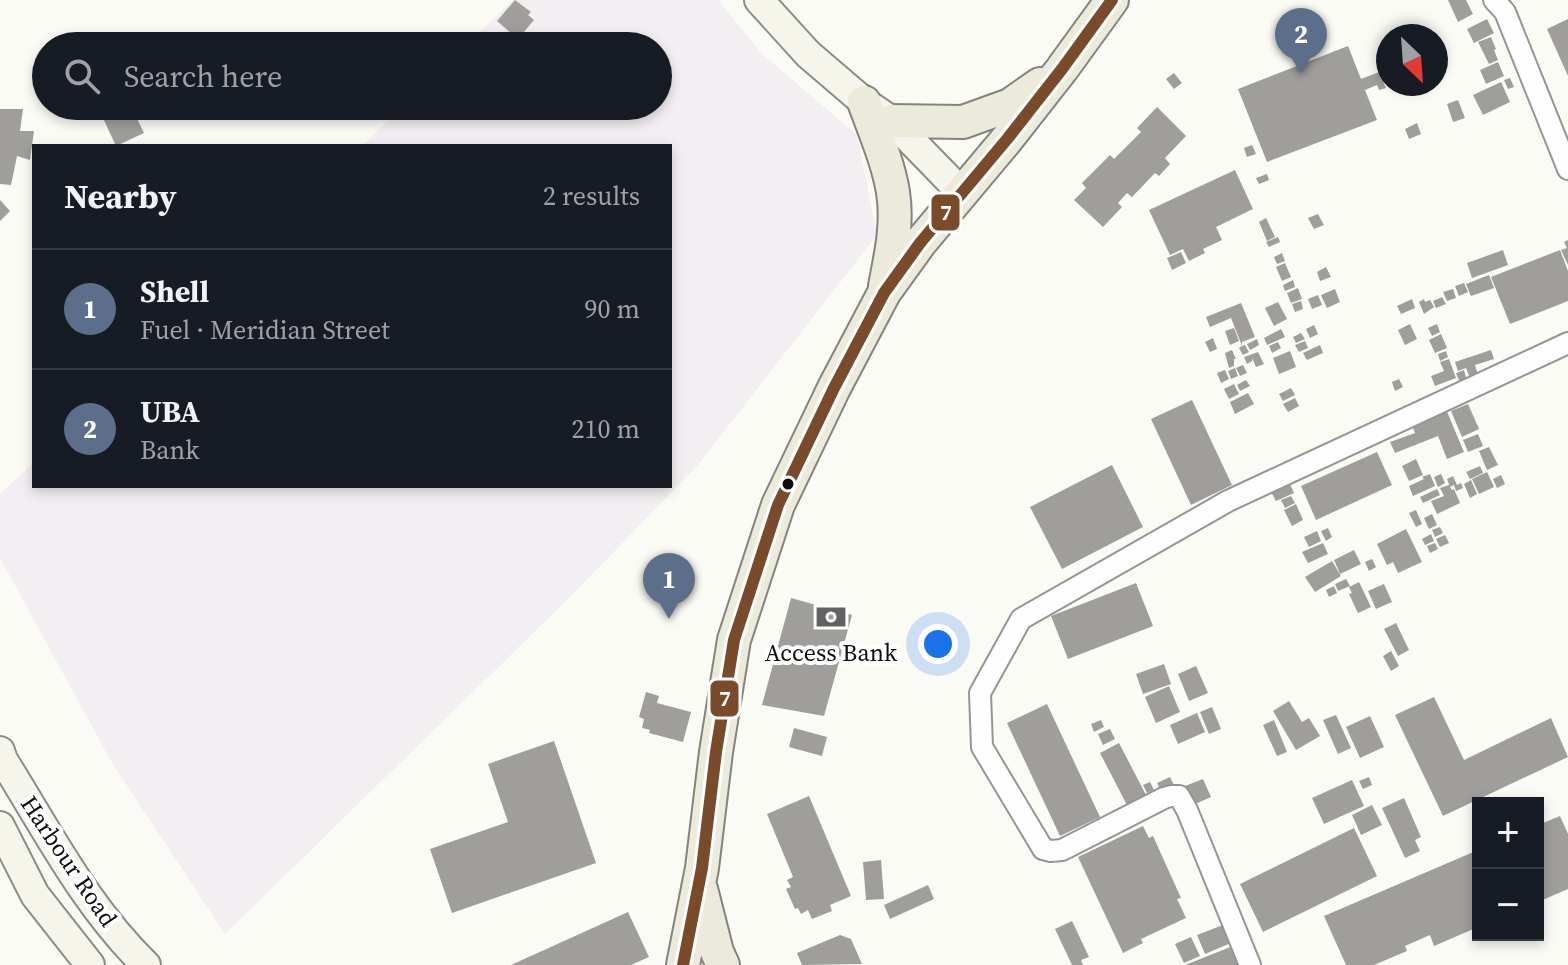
<!DOCTYPE html>
<meta charset="utf-8">
<style>
:root{--surface:#171b24;--page:#242831;--text:#f1f3f6;--muted:#9ea1a6;--line:#363941;--accent:#b1b2b2}
body{margin:0;font-family:"Source Serif 4",serif;background:var(--page);color:var(--text)}
.controls{position:absolute;right:24px;bottom:24px;display:grid;overflow:hidden;border-radius:0px;box-shadow:0 4px 12px #0003}
.controls button{width:72px;height:72px;display:grid;place-items:center;padding:0;border:0;border-bottom:2px solid var(--line);background:var(--surface);color:var(--text);font:40px sans-serif}
.compass{position:absolute;left:1376px;top:24px;width:72px;height:72px;border-radius:50%;background:var(--surface);box-shadow:0 4px 12px #0003;rotate:155deg}
.you{position:absolute;left:938px;top:644px;width:28px;height:28px;margin:-20px;border:6px solid #fff;border-radius:50%;background:#1a73e8;box-shadow:0 0 0 12px #1a73e833}
.badge{display:grid;place-items:center;width:52px;height:52px;border-radius:50%;background:var(--accent);color:#fff;font-size:26px;font-weight:700}
.pin{position:absolute;translate:-50% -66px;filter:drop-shadow(0 2px 4px #0008)}
.pin::after{content:'';position:absolute;top:42px;width:28px;height:24px;background:inherit;clip-path:polygon(0 0,100% 0,50% 100%)}
.list{margin:0;padding:0;list-style:none}
h2{display:flex;justify-content:space-between;align-items:center;height:104px;margin:0;padding:0 32px;font-size:34px}
h2 small{font-size:26px;font-weight:400;color:var(--muted)}
.list li{display:grid;grid-template-columns:52px 1fr auto;gap:24px;align-items:center;box-sizing:border-box;height:120px;padding:0 32px;border-top:2px solid var(--line)}
.list b{display:block;font-size:30px;white-space:nowrap}
.list p{margin:0;font-size:26px;white-space:nowrap;color:var(--muted)}
.list em{font-size:26px;font-style:normal;color:var(--muted)}
.icon{flex:none;width:44px;height:44px;fill:none;stroke:currentColor;stroke-width:2;stroke-linecap:round;stroke-linejoin:round}
.map{position:relative;flex:none;width:1568px;height:965px;overflow:hidden}
.search{position:absolute;background:var(--surface);box-shadow:0 4px 12px #0003;left:32px;top:32px;width:640px;height:88px;display:flex;align-items:center;gap:20px;box-sizing:border-box;padding:0 28px;border-radius:44px;color:var(--muted);font-size:30px}
.panel{position:absolute;background:var(--surface);box-shadow:0 4px 12px #0003;left:32px;top:144px;width:640px;height:344px;border-radius:0px}
.map>svg:first-child{display:block}
.industrial{fill:#f3eef1}
.building{fill:#9f9e9a}
.lines{fill:none;stroke-linecap:round;stroke-linejoin:round}
.street-casing{stroke:#959593;stroke-width:24}
.secondary-casing{stroke:#8c8c89;stroke-width:32}
.primary-casing{stroke:#838380;stroke-width:36}
.street{stroke:#fefefe;stroke-width:20}
.secondary{stroke:#f5f5eb;stroke-width:28}
.primary{stroke:#eceadb;stroke-width:32}
.bus-1-casing{stroke:#fff;stroke-width:18}
.bus-1{stroke:#7a4b2a;stroke-width:12}
.bus-dot{fill:#0f0f0f;stroke:#fff;stroke-width:3}
.labels{text-anchor:middle;dominant-baseline:central;stroke-width:8;stroke-linejoin:round;paint-order:stroke}
.poi-label{font-size:24px;fill:#0f0f0f;stroke:#fff}
.street-label{font-size:24px;fill:#0f0f0f;stroke:#fff}
.line-badge{stroke:#fff;stroke-width:3}
.badge-label{font-size:22px;text-anchor:middle;font-weight:bold;fill:#fff}
</style>
<div class="map">
<svg width="1568" height="965" viewBox="0 0 1568 965">
<rect width="100%" height="100%" fill="#fbfbf5"/>
<path class="industrial" d="M513,0H718L762,54L857,135L877,235L698,465L569,598L225,934L112,763L0,558V494L34,462V486H670V146H362L403,106H658V46H465Z"/>
<path class="building" d="M515,0L531,12L528,15L534,20L518,39L497,21Z
M1448,0H1466L1473,14L1458,22Z
M1487,19L1494,33L1474,43L1467,29Z
M1568,19V76L1547,29Z
M1491,37L1496,49L1494,50L1498,60L1489,64L1478,42Z
M1348,46L1361,79L1379,72L1386,88L1379,90L1377,85L1365,90L1377,120L1267,162L1238,89Z
M1498,62L1504,76L1486,84L1480,70Z
M1174,73L1182,83L1174,89L1166,79Z
M1510,78L1514,87L1508,89L1504,80Z
M1501,82L1510,102L1483,115L1473,95Z
M1458,100L1465,118L1453,122L1447,104Z
M121,106H131L144,133L116,146L102,116Z
M1157,107L1186,136L1165,158L1170,164L1159,176L1155,173L1132,197L1127,193L1118,203L1122,207L1103,227L1074,200L1086,188L1082,183L1110,155L1114,159L1141,132L1137,128Z
M0,109H23L20,131H34L30,160L17,156L11,185L0,184Z
M1417,123L1421,134L1409,139L1405,129Z
M1252,145L1256,154L1247,157L1244,148Z
M1235,170L1253,209L1216,227L1222,240L1203,249L1205,253L1189,261L1183,249L1170,255L1149,210Z
M1267,174L1269,180L1259,184L1256,178Z
M0,200L10,211L0,221Z
M1318,214L1324,225L1314,229L1308,218Z
M1266,218L1275,237L1267,241L1259,222Z
M1278,237L1280,242L1269,247L1266,242Z
M1568,240V265L1561,250L1567,248L1564,242Z
M1503,250L1508,265L1472,278L1467,263Z
M1560,250L1568,271V301L1510,324L1491,277Z
M1181,252L1186,263L1172,270L1167,258Z
M1282,253L1285,261L1277,264L1274,257Z
M1285,263L1291,277L1282,281L1276,267Z
M1326,267L1331,277L1320,281L1317,272Z
M1489,275L1494,288L1471,296L1466,284Z
M1293,280L1295,287L1285,291L1283,285Z
M1464,283L1468,292L1459,296L1455,286Z
M1298,288L1302,299L1291,303L1287,293Z
M1335,289L1340,302L1327,308L1321,295Z
M1453,289L1456,298L1447,301L1443,292Z
M1318,295L1322,305L1312,309L1308,299Z
M1442,297L1446,304L1436,308L1433,301Z
M1412,299L1415,308L1401,314L1397,306Z
M1424,299L1425,302L1430,300L1434,307L1424,314L1419,302Z
M1301,301L1303,309L1295,312L1292,304Z
M1278,302L1287,319L1274,326L1265,308Z
M1241,303L1255,337L1242,342V346L1245,345L1249,352L1243,355L1239,348L1242,346L1231,318L1210,327L1206,317Z
M1410,324L1417,339L1405,345L1398,330Z
M1437,324L1440,332L1432,336L1428,328Z
M1314,325L1318,334L1310,338L1306,329Z
M1234,328L1239,341L1230,345L1225,331Z
M1281,329L1285,337L1267,345L1264,338Z
M1301,333L1305,339L1296,343L1293,337Z
M1441,334L1447,348L1435,353L1429,340Z
M1213,338L1217,349L1210,352L1205,342Z
M1257,339L1259,345L1250,350L1247,344Z
M1305,341L1308,348L1299,352L1295,345Z
M1278,342L1281,348L1272,353L1269,346Z
M1320,345L1323,353L1307,360L1303,353Z
M1232,350L1236,359H1234V366L1229,368L1225,353Z
M1491,350L1494,359L1475,365L1478,375L1470,378L1466,368L1458,371L1455,362Z
M1290,351L1296,367L1279,374L1273,358Z
M1446,351L1448,357L1440,361L1438,354Z
M1258,352L1264,364L1256,367L1252,358V361L1247,364L1244,357Z
M1449,359L1456,378L1435,386L1431,376L1444,371L1440,362Z
M1243,365L1247,373L1240,376L1236,368Z
M1235,368L1238,376L1231,379L1228,371Z
M1225,370L1229,379L1221,383L1217,373Z
M1464,370L1467,381L1460,383L1456,373Z
M1399,379L1403,387L1395,391L1392,382Z
M1246,380L1250,386L1240,391L1237,385Z
M1234,384L1239,394L1229,399L1224,389Z
M1291,388L1295,395L1283,401L1279,394Z
M1248,393L1254,404L1235,414L1230,402Z
M1295,398L1299,406L1288,412L1283,404Z
M1192,400L1232,485L1191,505L1151,419Z
M1468,404L1479,429L1462,437L1451,411Z
M1445,407L1464,452L1447,459L1438,436L1395,453L1390,442L1415,433L1410,421Z
M1478,434L1483,446L1468,452L1463,440Z
M1489,447L1498,465L1487,470L1479,451Z
M1377,452L1392,485L1316,520L1301,486Z
M1416,459L1423,475L1409,481L1402,466Z
M1112,465L1143,527L1062,569L1030,507Z
M1480,466L1483,473L1470,479L1466,472Z
M1487,472L1494,487L1479,494L1472,479Z
M1430,474L1435,486L1413,496L1409,486L1424,479L1422,477Z
M1441,474L1445,483L1438,487L1434,477Z
M1501,475L1505,484L1497,488L1493,479Z
M1453,476L1457,485L1461,483L1463,488L1456,491L1454,485L1450,487L1447,479Z
M1471,480L1477,494L1470,498L1464,484Z
M1289,482L1294,493L1276,501L1269,488Z
M1449,485L1452,490L1454,489L1460,503L1437,514L1431,501L1444,496L1440,488Z
M1437,489L1440,495L1423,503L1420,497Z
M1291,496L1295,503L1285,508L1281,500Z
M1296,504L1303,520L1292,526L1284,510Z
M1416,510L1422,524L1416,527L1409,513Z
M1432,514L1437,525L1429,529L1424,518Z
M1440,527L1443,533L1435,537L1432,530Z
M1328,528L1332,537L1326,541L1321,531Z
M1406,529L1422,562L1398,573L1393,562L1387,565L1377,544Z
M1317,531L1321,541L1309,547L1304,537Z
M1431,534L1434,541L1425,545L1422,539Z
M1445,535L1449,543L1440,547L1436,539Z
M1323,543L1328,554L1308,563L1302,552Z
M1435,543L1438,549L1430,553L1427,546Z
M1354,550L1361,564L1340,574L1334,560Z
M1372,559L1376,567L1369,571L1365,562Z
M1332,561L1341,576L1315,592L1305,577Z
M1346,579L1350,586L1338,591L1335,584Z
M1359,582L1371,607L1358,613L1349,594L1352,593L1349,587Z
M1136,583L1153,626L1068,659L1051,616Z
M1384,584L1392,602L1376,609L1368,591Z
M1334,586L1337,593L1329,597L1326,590Z
M791,598L852,615L824,716L762,705Z
M1396,623L1409,650L1398,656L1384,629Z
M1391,651L1399,666L1391,671L1383,656Z
M1164,664L1171,684L1143,694L1136,674Z
M1196,666L1208,693L1189,701L1178,674Z
M1169,686L1180,712L1156,723L1145,697Z
M646,692L659,696L657,703L691,712L683,742L649,733L650,730L642,728L644,719L639,717Z
M1434,697L1464,760L1551,718L1568,757L1443,816L1395,715Z
M1289,701L1302,722L1309,718L1320,736L1296,750L1273,711Z
M1047,704L1100,817L1060,836L1007,723Z
M1212,707L1221,729L1209,734L1200,712Z
M1197,713L1205,732L1178,744L1170,725Z
M1336,715L1351,748L1338,754L1323,720Z
M1370,716L1384,747L1360,758L1346,727Z
M1101,720L1104,727L1094,732L1091,724Z
M1274,720L1287,752L1277,756L1263,725Z
M794,728L827,737L822,756L789,747Z
M1110,729L1115,739L1103,745L1098,734Z
M554,741L596,863L452,913L430,849L508,822L488,764Z
M1119,743L1146,795L1127,805L1100,753Z
M1170,777L1175,787L1162,793L1157,783Z
M1369,777L1372,785L1363,789L1359,781Z
M1203,779L1211,797L1193,805L1185,786Z
M1352,780L1364,806L1324,824L1312,798Z
M1150,782L1154,790L1147,793L1143,785Z
M809,796L851,896L830,905L832,911L812,919L808,910L801,914L798,908L795,909L786,889L791,887L787,880L793,877L767,814Z
M1404,798L1421,837L1415,840L1420,851L1405,858L1382,808Z
M1372,805L1382,825L1361,835L1352,815Z
M1560,816L1568,834V889L1538,902V825Z
M1143,826L1149,838L1153,836L1181,898L1177,899L1186,918L1141,939L1143,943L1123,953L1078,857Z
M1354,828L1377,876L1263,932L1240,884Z
M1478,850V927L1434,946L1430,935L1405,946L1407,951L1374,965H1346L1324,916Z
M881,860L884,899L866,900L863,862Z
M928,885L934,899L890,919L884,905Z
M628,912L649,957L631,965H511Z
M1072,921L1089,957L1081,960L1083,965H1072L1055,929Z
M1223,925L1231,943L1205,954L1197,935Z
M840,935L851,939L862,964L802,965L797,953Z
M1191,937L1200,956L1184,963L1175,944Z
M1233,946L1240,965H1185Z"/>
<g class="lines">
<g class="street-casing">
<path id="street" d="M1494,0L1505,12L1568,169
M1250,965L1187,810L1179,796H1171L1164,798L1062,850L1051,851L1043,849L982,747L980,693L1021,619L1228,501L1568,343"/>
</g>
<g class="secondary-casing">
<path id="secondary" d="M759,0L808,54L864,102L892,121L962,193
M0,751L3,760C47,830 86,907 146,965
M0,826L35,895L90,965"/>
</g>
<g class="primary-casing">
<path id="primary" d="M864,102C875,132 888,162 893,192C898,224 891,255 885,286
M892,121L963,122L1010,105L1040,84
M701,889L717,952L723,965
M683,965L702,868L716,752L734,640L778,505L834,388L884,293L920,243L1008,138L1062,69L1112,0"/>
</g>
<use href="#street" class="street"/>
<use href="#secondary" class="secondary"/>
<use href="#primary" class="primary"/>
<g class="bus-1-casing">
<path id="bus-1" d="M683,965L702,868L716,752L734,640L778,505L834,388L884,293L920,243L1008,138L1062,69L1112,0"/>
</g>
<use href="#bus-1" class="bus-1"/>
</g>
<defs>
<g id="bank-bare" transform="scale(2.4)"><path d="M-6-4H6V4H-6ZM0-2.3a2.3 2.3 0 1 0 0 4.6a2.3 2.3 0 1 0 0-4.6Z" fill="#626260" stroke="#fff" stroke-width="2.5" paint-order="stroke"/></g>
</defs>
<g fill-rule="evenodd">
<use href="#bank-bare" x="831" y="617"/>
</g>
<circle class="bus-dot" cx="788" cy="484" r="7"/>
<g class="labels">
<g class="poi-label">
<text x="831" y="652">Access Bank</text>
</g>
<g class="street-label">
<text transform="translate(69 861) rotate(56)">Harbour Road</text>
</g>
</g>
<g class="line-badge">
<rect x="930" y="193" width="31" height="39" rx="8" fill="#7a4b2a"/>
<rect x="709" y="679" width="31" height="39" rx="8" fill="#7a4b2a"/>
</g>
<g class="badge-label">
<text x="946" y="220">7</text>
<text x="725" y="706">7</text>
</g>
</svg>
<div class="controls">
<button>+</button>
<button>−</button>
</div>
<svg class="compass" viewBox="-18 -18 36 36"><path d="M0-13l5 13h-10z" fill="#e53935"/><path d="M0 13l5-13h-10z" fill="#9ea1a6"/></svg>
<div class="you"></div>
<div class="pin badge" style="left:669px;top:619px;background:#5c6f8a">1</div>
<div class="pin badge" style="left:1301px;top:74px;background:#5c6f8a">2</div>
<div class="search"><svg class="icon" aria-label="search" viewBox="0 0 24 24"><circle cx="10" cy="10" r="6"/><path d="M15 15l6 6"/></svg>Search here</div>
<section class="panel">
<h2>Nearby<small>2 results</small></h2>
<ul class="list">
<li><span class="badge" style="background:#5c6f8a">1</span><div><b>Shell</b><p>Fuel · Meridian Street</p></div><em>90 m</em></li>
<li><span class="badge" style="background:#5c6f8a">2</span><div><b>UBA</b><p>Bank</p></div><em>210 m</em></li>
</ul>
</section>
</div>
